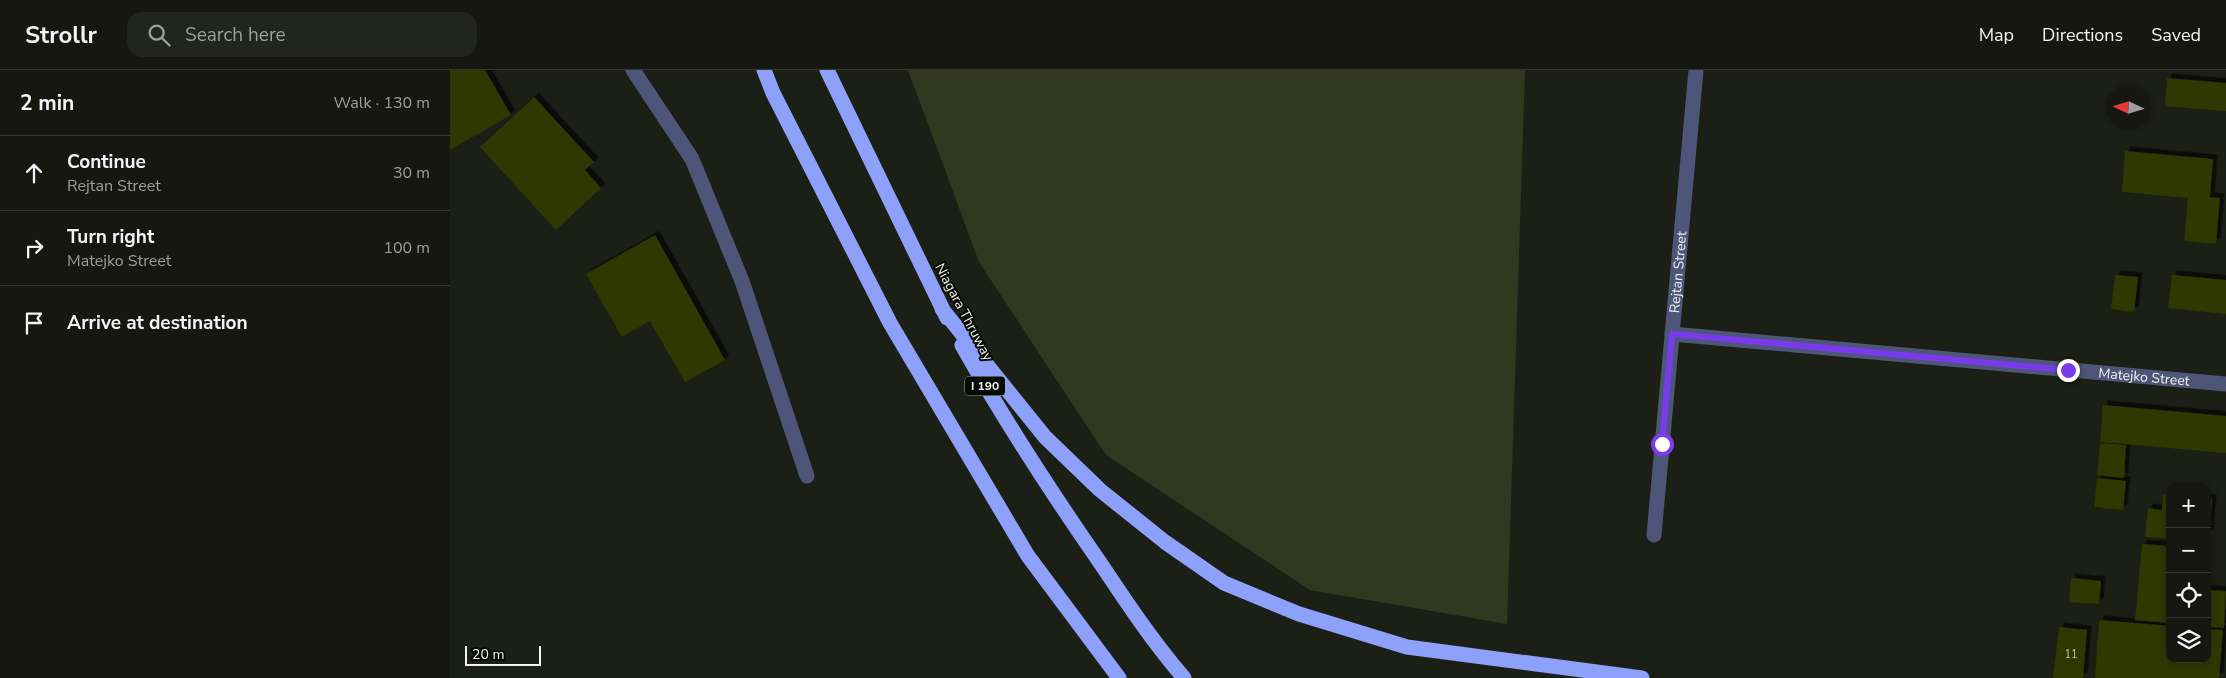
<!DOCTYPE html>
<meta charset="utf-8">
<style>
:root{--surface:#151710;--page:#22241e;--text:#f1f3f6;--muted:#9d9f9f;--line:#343630}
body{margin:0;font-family:"Nunito Sans",sans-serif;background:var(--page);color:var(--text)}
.controls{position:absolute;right:15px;bottom:15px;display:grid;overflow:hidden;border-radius:10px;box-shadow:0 2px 8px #0003}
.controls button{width:45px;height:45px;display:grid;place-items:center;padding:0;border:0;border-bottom:1px solid var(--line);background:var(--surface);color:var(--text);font:25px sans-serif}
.compass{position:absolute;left:1656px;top:15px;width:45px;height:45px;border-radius:50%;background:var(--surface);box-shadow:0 2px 8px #0003;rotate:274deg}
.scale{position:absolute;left:15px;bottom:12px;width:76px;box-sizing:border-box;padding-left:5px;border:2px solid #f2f4ed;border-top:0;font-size:14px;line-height:18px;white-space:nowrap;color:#f2f4ed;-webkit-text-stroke:4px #070905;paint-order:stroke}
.stop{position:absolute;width:15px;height:15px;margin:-11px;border:4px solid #7c3aed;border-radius:50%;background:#fff}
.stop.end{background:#7c3aed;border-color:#fff;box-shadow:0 1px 5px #0008}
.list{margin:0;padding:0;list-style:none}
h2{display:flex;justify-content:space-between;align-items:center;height:65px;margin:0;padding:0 20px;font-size:21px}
h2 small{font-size:16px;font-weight:400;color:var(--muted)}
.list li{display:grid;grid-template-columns:32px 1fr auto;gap:15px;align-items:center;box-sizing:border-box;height:75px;padding:0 20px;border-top:1px solid var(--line)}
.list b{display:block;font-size:19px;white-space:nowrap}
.list p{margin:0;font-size:16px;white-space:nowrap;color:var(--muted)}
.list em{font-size:16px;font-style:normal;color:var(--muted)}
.icon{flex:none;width:28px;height:28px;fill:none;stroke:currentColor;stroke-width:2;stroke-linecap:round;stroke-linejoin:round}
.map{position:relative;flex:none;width:1776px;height:608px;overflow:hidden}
header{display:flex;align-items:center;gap:30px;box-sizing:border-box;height:70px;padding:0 25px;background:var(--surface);border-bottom:1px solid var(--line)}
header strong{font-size:24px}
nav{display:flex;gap:28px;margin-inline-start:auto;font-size:18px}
.search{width:350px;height:45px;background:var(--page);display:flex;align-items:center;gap:12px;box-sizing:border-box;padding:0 18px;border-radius:15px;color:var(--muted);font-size:19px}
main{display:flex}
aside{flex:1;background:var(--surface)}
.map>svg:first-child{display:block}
.green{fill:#31381f}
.building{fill:#2d3806;filter:url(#shadow)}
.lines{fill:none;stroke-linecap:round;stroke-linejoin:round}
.minor{stroke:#4d5579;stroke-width:15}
.highway{stroke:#8ea1fa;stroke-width:15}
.route{stroke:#7c3aed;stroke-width:6}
.labels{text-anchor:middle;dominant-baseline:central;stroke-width:4;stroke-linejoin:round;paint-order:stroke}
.number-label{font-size:11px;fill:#c1c5b3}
.shield{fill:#070905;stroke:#acaea7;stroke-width:1}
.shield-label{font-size:12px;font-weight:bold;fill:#f2f4ed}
.street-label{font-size:14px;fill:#f2f4ed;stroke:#070905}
</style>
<header>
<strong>Strollr</strong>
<div class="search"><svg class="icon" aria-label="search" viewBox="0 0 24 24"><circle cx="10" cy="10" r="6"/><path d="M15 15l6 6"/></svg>Search here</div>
<nav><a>Map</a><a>Directions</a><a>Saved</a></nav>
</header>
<main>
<aside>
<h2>2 min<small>Walk · 130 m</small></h2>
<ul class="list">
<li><svg class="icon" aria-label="ahead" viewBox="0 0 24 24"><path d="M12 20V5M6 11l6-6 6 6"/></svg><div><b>Continue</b><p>Rejtan Street</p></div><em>30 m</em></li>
<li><svg class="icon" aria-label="right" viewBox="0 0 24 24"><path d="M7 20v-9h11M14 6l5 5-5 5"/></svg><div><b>Turn right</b><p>Matejko Street</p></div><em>100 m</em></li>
<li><svg class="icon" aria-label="arrive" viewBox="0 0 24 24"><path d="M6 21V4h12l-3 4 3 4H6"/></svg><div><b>Arrive at destination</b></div></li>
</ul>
</aside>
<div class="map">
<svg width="1776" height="608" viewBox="0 0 1776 608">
<defs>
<filter id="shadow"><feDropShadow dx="4.5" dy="-4.5" stdDeviation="0" flood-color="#0009"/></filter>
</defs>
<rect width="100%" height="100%" fill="#1c1f16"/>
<path class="green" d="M458,0H1075L1057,554L860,520L656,385L529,192Z"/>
<path class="building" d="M0,0H35L61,45L0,80Z
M1717,8L1776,13V41L1715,36Z
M84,27L144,92L135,100L151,118L106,160L30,77Z
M1675,81L1763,89L1760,127L1770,128L1766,174L1734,171L1738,128L1672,122Z
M205,165L275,290L235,312L200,251L172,267L136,204Z
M1665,205L1688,207L1684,242L1661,239Z
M1722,205L1776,210V244L1718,238Z
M1653,335L1776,346V383L1650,372Z
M1650,373L1676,375L1674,408L1647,405Z
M1647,408L1676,411L1673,440L1644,437Z
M1713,424L1720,425V469L1695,467L1698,438L1712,440Z
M1757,428L1762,429L1759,464H1757Z
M1692,474L1720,476L1718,498H1720V553L1685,550Z
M1621,508L1651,511L1649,534L1619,532Z
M1757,520L1776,521L1774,558L1757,557Z
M1649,550L1720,556V589H1757V559L1773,560L1769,608H1645Z
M1609,557L1637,560L1633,608H1603Z"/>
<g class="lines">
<g class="minor">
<path d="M183,0L242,89L292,211L357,406"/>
<path id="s1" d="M1222,264L1776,314"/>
<path id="s2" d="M1204,465L1246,0"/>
</g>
<path class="highway" d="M314,0L323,23L440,253L578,486L669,608
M377,0L497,248
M492,239L595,367L650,420L715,472L774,513L849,544L957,577L1192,608
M512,275C554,350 601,422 651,494C677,533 703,572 734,608"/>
</g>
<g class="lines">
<path class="route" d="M1212,374L1222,264L1618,300"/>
</g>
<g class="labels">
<g class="number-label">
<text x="1621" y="584">11</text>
</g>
<rect class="shield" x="515" y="306.5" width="40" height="19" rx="4"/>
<g class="shield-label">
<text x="535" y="316">I 190</text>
</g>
<g class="street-label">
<text stroke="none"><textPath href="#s2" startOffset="264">Rejtan Street</textPath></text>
<text transform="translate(514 242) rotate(62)">Niagara Thruway</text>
<text stroke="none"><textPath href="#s1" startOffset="474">Matejko Street</textPath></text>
</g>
</g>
</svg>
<div class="controls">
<button>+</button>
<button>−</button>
<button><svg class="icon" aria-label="locate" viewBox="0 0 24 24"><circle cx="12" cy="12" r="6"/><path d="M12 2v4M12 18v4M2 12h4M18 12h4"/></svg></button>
<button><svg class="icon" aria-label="layers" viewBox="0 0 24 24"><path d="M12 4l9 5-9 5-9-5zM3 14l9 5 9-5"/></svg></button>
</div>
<svg class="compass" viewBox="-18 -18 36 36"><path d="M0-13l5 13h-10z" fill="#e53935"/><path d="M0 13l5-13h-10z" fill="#9d9f9f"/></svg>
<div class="scale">20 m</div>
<div class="stop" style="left:1212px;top:374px"></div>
<div class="stop end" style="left:1618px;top:300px"></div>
</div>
</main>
